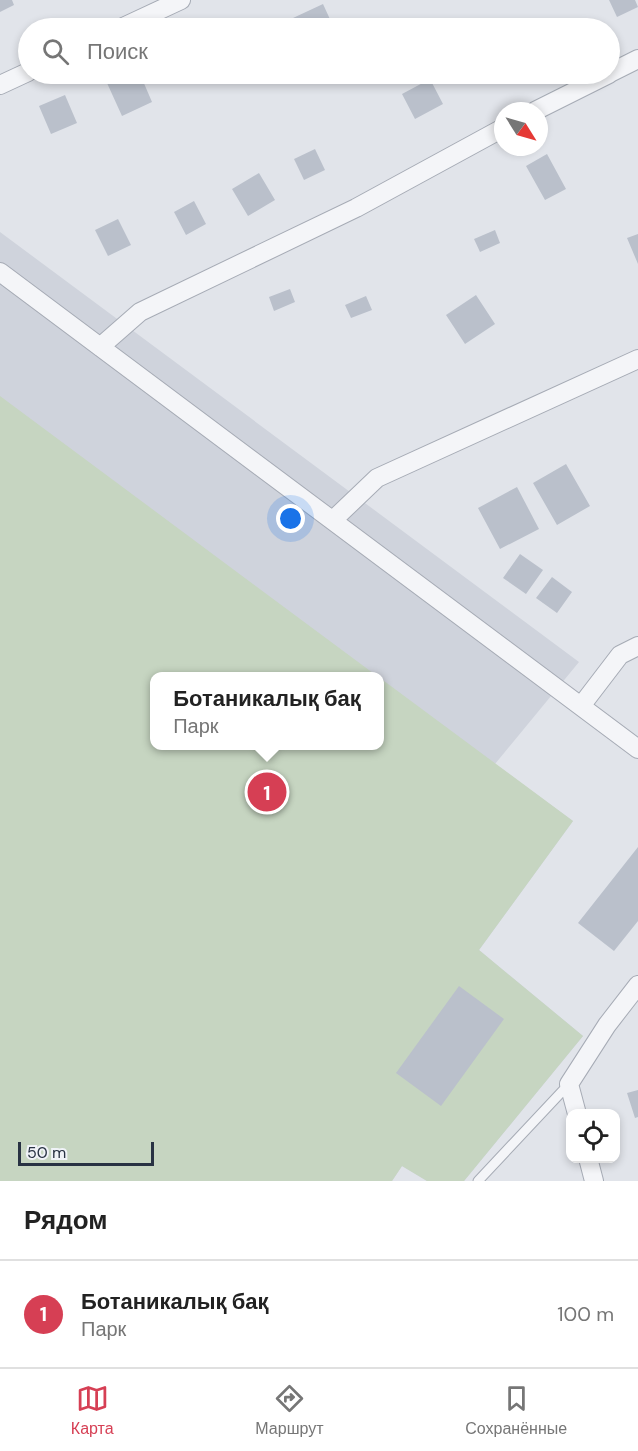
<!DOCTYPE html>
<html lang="ru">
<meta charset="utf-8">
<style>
:root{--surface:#fff;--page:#f2f2f2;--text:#222;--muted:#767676;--line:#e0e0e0;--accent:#d63f54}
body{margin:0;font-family:"DM Sans",sans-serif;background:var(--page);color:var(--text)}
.controls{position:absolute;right:18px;bottom:18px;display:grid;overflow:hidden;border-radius:12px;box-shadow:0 3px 9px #0003}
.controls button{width:54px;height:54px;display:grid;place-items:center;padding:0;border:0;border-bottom:2px solid var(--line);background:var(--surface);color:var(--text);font:30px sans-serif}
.compass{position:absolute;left:494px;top:102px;width:54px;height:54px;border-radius:50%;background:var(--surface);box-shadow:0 3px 9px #0003;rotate:127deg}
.scale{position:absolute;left:18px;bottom:15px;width:136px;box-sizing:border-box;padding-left:6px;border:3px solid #283243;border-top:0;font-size:16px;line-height:21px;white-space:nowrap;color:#283243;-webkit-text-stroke:4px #f0f3f8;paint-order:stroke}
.you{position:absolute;left:291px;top:519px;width:21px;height:21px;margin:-15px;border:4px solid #fff;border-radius:50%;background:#1a73e8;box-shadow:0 0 0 9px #1a73e833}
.badge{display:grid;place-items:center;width:39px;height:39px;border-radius:50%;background:var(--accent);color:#fff;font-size:20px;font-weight:700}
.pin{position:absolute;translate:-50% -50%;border:3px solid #fff;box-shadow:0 2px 6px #0006}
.popup{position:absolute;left:150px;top:672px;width:234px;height:78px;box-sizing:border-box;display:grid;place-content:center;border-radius:12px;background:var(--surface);filter:drop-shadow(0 2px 4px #0005);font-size:20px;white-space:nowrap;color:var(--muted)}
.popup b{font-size:22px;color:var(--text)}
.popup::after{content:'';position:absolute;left:50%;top:100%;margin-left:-12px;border:12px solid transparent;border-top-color:var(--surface)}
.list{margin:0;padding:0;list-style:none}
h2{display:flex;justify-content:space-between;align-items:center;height:78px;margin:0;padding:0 24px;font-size:26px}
h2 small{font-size:20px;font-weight:400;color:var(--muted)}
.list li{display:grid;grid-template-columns:39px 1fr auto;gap:18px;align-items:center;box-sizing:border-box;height:108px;padding:0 24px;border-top:2px solid var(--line)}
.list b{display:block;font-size:22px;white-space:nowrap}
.list p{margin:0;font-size:20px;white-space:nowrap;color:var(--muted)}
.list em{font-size:20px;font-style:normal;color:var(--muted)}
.icon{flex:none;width:33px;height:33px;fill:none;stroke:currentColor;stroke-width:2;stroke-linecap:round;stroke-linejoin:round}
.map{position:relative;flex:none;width:638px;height:1181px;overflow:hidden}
.search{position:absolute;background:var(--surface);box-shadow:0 3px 9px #0003;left:18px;right:18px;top:18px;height:66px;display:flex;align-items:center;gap:15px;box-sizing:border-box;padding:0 21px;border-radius:33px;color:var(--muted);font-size:22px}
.sheet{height:186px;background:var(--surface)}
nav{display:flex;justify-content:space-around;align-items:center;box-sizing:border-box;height:84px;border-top:2px solid var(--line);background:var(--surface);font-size:16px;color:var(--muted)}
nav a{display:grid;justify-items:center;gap:3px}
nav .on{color:var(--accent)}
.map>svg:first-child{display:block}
.built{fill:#cfd3dc;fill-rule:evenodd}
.green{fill:#c6d5c1}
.building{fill:#bac0cb}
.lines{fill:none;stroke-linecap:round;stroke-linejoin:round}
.service-casing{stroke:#a6abb5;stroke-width:11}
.minor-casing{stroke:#a6abb5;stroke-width:20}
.service{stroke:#f4f5f8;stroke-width:9}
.minor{stroke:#f4f5f8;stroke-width:18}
</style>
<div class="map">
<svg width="638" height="1181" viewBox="0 0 638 1181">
<rect width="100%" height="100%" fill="#e1e4ea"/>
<path class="built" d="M0,232L579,662L495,764L573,821L479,950L583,1036L464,1181H427L402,1166L392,1181H0ZM154,676H380V746H154Z"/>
<path class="green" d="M0,396L377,676H154V746H380V678L573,821L479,950L583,1036L464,1181H427L402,1166L392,1181H0Z"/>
<path class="building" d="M0,0H12L14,5L0,12Z
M609,0H635L638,7L617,17Z
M323,4L334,28H298L293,18Z
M128,74H140L152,102L122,116L107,83Z
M430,79L443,104L415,119L402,94Z
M65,95L77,123L51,134L39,106Z
M315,149L325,170L304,180L294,159Z
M547,154L566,189L545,200L526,166Z
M259,173L275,200L248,216L232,189Z
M194,201L206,224L186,235L174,212Z
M118,219L131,245L108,256L95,230Z
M495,230L500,243L480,252L474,239Z
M638,234V264L627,238Z
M290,289L295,302L274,311L269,297Z
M476,295L495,324L465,344L446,315Z
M366,296L372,310L351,318L345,305Z
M566,464L590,506L557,525L533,483Z
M517,487L539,529L500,549L478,508Z
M520,554L543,570L526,594L503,578Z
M552,577L572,592L557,613L536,598Z
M638,847V921L614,951L578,923Z
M459,986L504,1019L441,1106L396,1073Z
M638,1090V1117L635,1118L627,1093Z"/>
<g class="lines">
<g class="service-casing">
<path id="service" d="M478,1181L569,1084"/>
</g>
<g class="minor-casing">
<path id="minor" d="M121,28L181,0
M610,73L638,59
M0,85L28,72
M535,111L609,74
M0,272L638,749
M100,347L140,312L356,208L503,128
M333,520L377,478L638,359
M581,706L620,655L638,646
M577,1114L569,1084L607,1025L638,985
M588,1158L594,1181"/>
</g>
<use href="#service" class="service"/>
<use href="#minor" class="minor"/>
</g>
</svg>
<div class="controls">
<button><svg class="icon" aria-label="locate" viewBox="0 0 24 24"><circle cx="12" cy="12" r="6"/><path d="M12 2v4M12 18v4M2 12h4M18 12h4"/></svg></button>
</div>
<svg class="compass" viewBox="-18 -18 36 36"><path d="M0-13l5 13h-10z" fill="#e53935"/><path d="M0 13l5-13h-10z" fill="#767676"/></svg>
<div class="scale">50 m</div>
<div class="you"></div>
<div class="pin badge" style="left:267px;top:792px">1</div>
<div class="popup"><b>Ботаникалық бақ</b>Парк</div>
<div class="search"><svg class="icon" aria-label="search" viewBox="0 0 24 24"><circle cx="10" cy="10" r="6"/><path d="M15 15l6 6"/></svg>Поиск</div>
</div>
<section class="sheet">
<h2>Рядом<small></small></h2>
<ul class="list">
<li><span class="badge">1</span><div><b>Ботаникалық бақ</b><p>Парк</p></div><em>100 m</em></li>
</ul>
</section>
<nav>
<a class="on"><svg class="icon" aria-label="map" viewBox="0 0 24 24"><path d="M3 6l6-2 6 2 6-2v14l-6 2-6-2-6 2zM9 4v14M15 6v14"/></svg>Карта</a>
<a><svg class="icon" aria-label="directions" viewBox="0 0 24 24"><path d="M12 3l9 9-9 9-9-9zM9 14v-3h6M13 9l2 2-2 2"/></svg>Маршрут</a>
<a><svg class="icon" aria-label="saved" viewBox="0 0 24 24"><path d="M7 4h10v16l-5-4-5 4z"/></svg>Сохранённые</a>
</nav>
